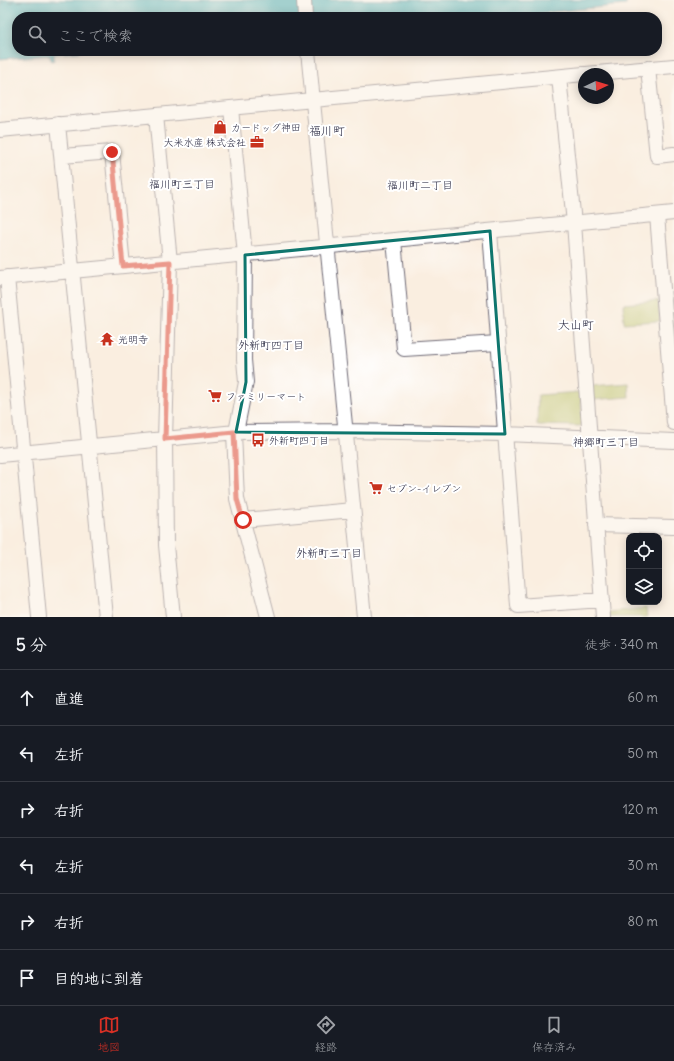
<!DOCTYPE html>
<html lang="ja">
<meta charset="utf-8">
<style>
:root{--surface:#171b24;--page:#242831;--text:#f1f3f6;--muted:#9ea1a6;--line:#363941;--accent:#d93025}
body{margin:0;font-family:Delius,"Klee One",sans-serif;background:var(--page);color:var(--text)}
.controls{position:absolute;right:12px;bottom:12px;display:grid;overflow:hidden;border-radius:8px;box-shadow:0 2px 10px #0003}
.controls button{width:36px;height:36px;display:grid;place-items:center;padding:0;border:0;border-bottom:1px solid var(--line);background:var(--surface);color:var(--text);font:20px sans-serif}
.compass{position:absolute;left:578px;top:68px;width:36px;height:36px;border-radius:50%;background:var(--surface);box-shadow:0 2px 10px #0003;rotate:86deg}
.stop{position:absolute;width:12px;height:12px;margin:-9px;border:3px solid #d93025;border-radius:50%;background:#fff}
.stop.end{background:#d93025;border-color:#fff;box-shadow:0 1px 4px #0008}
.list{margin:0;padding:0;list-style:none}
h2{display:flex;justify-content:space-between;align-items:center;height:52px;margin:0;padding:0 16px;font-size:17px}
h2 small{font-size:13px;font-weight:400;color:var(--muted)}
.list li{display:grid;grid-template-columns:26px 1fr auto;gap:12px;align-items:center;box-sizing:border-box;height:56px;padding:0 16px;border-top:1px solid var(--line)}
.list b{display:block;font-size:15px;white-space:nowrap}
.list em{font-size:13px;font-style:normal;color:var(--muted)}
.icon{flex:none;width:22px;height:22px;fill:none;stroke:currentColor;stroke-width:2;stroke-linecap:round;stroke-linejoin:round}
.map{position:relative;flex:none;width:674px;height:617px;overflow:hidden}
.search{position:absolute;background:var(--surface);box-shadow:0 2px 10px #0003;left:12px;right:12px;top:12px;height:44px;display:flex;align-items:center;gap:10px;box-sizing:border-box;padding:0 14px;border-radius:16px;color:var(--muted);font-size:15px}
.sheet{height:388px;background:var(--surface)}
nav{display:flex;justify-content:space-around;align-items:center;box-sizing:border-box;height:56px;border-top:1px solid var(--line);background:var(--surface);font-size:11px;color:var(--muted)}
nav a{display:grid;justify-items:center;gap:2px}
nav .on{color:var(--accent)}
.map>svg:first-child{display:block}
.green{fill:#b2c062;stroke:#6a714e}
.water{fill:#3cacb8;stroke:#2f677a}
.lines{fill:none;stroke-linecap:round;stroke-linejoin:round}
.ferry{stroke:#2e6073;stroke-width:1;stroke-dasharray:5 4;stroke-linecap:butt}
.minor-casing{stroke:#6e6975;stroke-width:16}
.minor{stroke:#fff;stroke-width:14}
.route{stroke:#d93025;stroke-width:5}
.marked{fill:none;stroke:#0f766e;stroke-width:3;stroke-linejoin:round}
.labels{text-anchor:middle;dominant-baseline:central;stroke-width:4;stroke-linejoin:round;paint-order:stroke}
.poi-label{font-size:10px;fill:#22223b;stroke:#fff;text-anchor:start}
.neighbourhood-label{font-size:11px;fill:#22223b;stroke:#fff}
.quarter-label{font-size:12px;fill:#22223b;stroke:#fff}
</style>
<div class="map">
<svg width="674" height="617" viewBox="0 0 674 617">
<rect width="100%" height="100%" fill="#fff"/>
<filter id="ink" filterUnits="userSpaceOnUse"><feTurbulence type="fractalNoise" baseFrequency=".025" numOctaves="2"/><feDisplacementMap in="SourceGraphic" scale="8" xChannelSelector="R" yChannelSelector="G"/><feConvolveMatrix kernelMatrix="1 2 1 2 8 2 1 2 1" color-interpolation-filters="sRGB"/></filter>
<filter id="wash" filterUnits="userSpaceOnUse"><feTurbulence type="fractalNoise" baseFrequency=".012" numOctaves="4" result="noise"/><feDisplacementMap in="SourceGraphic" scale="16" xChannelSelector="R" yChannelSelector="G"/><feGaussianBlur stdDeviation="0.9" result="paint"/><feColorMatrix in="noise" values="0 0 0 0 0 0 0 0 0 0 0 0 0 0 0 0 0 1.4 0 .05"/><feComposite in="paint" operator="in"/></filter>
<g filter="url(#wash)">
<rect width="100%" height="100%" fill="#faeee0"/>
<path class="green" d="M658,301L660,321L624,323L623,304Z
M628,383L629,397L592,400L591,386Z
M580,392L583,424L580,426L537,425L538,395Z
M646,608L647,617H608V612Z"/>
<path class="water" d="M0,0H627L626,5L498,17H17V51H89L54,54V60L51,61L50,55L0,59Z"/>
<g class="lines">
<path class="ferry" d="M0,3L36,0"/>
</g>
</g>
<g filter="url(#ink)">
<g class="lines">
<g class="minor-casing">
<path id="minor" d="M304,0L305,17
M308,51L364,617
M648,68L657,156L674,154
M586,74L674,66
M559,77L574,223L603,617
M231,108L245,255L244,360L246,382L236,432
M156,115L170,262L165,439L166,545L173,617
M58,124L106,617
M0,130L584,74
M62,156L112,152L123,266
M657,215L674,423
M490,231L518,606L602,600
M394,240L404,349L498,343
M7,277L39,617
M0,278L674,213
M234,433L237,499L268,617
M0,455L236,432L346,431L505,434L674,441
M243,520L353,510
M596,525L674,527"/>
</g>
<use href="#minor" class="minor"/>
</g>
</g>
<g class="lines" filter="url(#ink)">
<path class="route" d="M112,152L123,266L170,262L165,439L234,432L237,499L243,520"/>
</g>
<path d="M0 0H674V617H0ZM490,231L505,434L236,432L246,382L245,255Z" fill="#faeee0" fill-opacity=".55" fill-rule="evenodd"/>
<path class="marked" d="M490,231L505,434L236,432L246,382L245,255Z"/>
<defs>
<g id="shop-bare" transform="scale(1.08)"><path d="M-5-2.5h2.3a2.7 3.5 0 0 1 5.4 0H5L5.5 6h-11ZM-1.5-2.5h3a1.5 2.3 0 0 0-3 0Z" fill="#c8321e" stroke="#fff" stroke-width="2.5" paint-order="stroke"/></g>
<g id="office-bare" transform="scale(1.08)"><path d="M-6-3h4V-5.5h4V-3h4V5H-6ZM-1-4.5V-3h2v-1.5ZM-6 0V1H6V0Z" fill="#c8321e" stroke="#fff" stroke-width="2.5" paint-order="stroke"/></g>
<g id="temple-bare" transform="scale(1.08)"><path d="M0-6L5-2H3V0L6.5 2.5H4V6H1.5V3h-3V6H-4V2.5H-6.5L-3 0V-2H-5Z" fill="#c8321e" stroke="#fff" stroke-width="2.5" paint-order="stroke"/></g>
<g id="supermarket-bare" transform="scale(1.08)"><path d="M-6-5.5h2.5l.6 2H6L4.5 2H-2.5L-4.4-4H-6ZM-1.5 3.2a1.3 1.3 0 1 0 .1 0ZM3 3.2a1.3 1.3 0 1 0 .1 0Z" fill="#c8321e" stroke="#fff" stroke-width="2.5" paint-order="stroke"/></g>
<g id="bus-bare" transform="scale(1.08)"><path d="M-5-6H5V4H4V6H2V4H-2V6H-4V4H-5ZM-3.5-4V0h7V-4ZM-3.5 1.2v1.5H-2V1.2ZM2 1.2v1.5H3.5V1.2Z" fill="#c8321e" stroke="#fff" stroke-width="2.5" paint-order="stroke"/></g>
</defs>
<g fill-rule="evenodd">
<use href="#shop-bare" x="220" y="127"/>
<use href="#office-bare" x="257" y="142"/>
<use href="#temple-bare" x="107" y="339"/>
<use href="#supermarket-bare" x="215" y="396"/>
<use href="#bus-bare" x="258" y="440"/>
<use href="#supermarket-bare" x="376" y="488"/>
</g>
<g class="labels">
<g class="poi-label">
<text x="231" y="127">カードッグ神田</text>
<text x="246" y="142" text-anchor="end">大米水産 株式会社</text>
<text x="118" y="339">光明寺</text>
<text x="226" y="396">ファミリーマート</text>
<text x="269" y="440">外新町四丁目</text>
<text x="387" y="488">セブン-イレブン</text>
</g>
<g class="neighbourhood-label">
<text x="182" y="184">福川町三丁目</text>
<text x="420" y="185">福川町二丁目</text>
<text x="271" y="345">外新町四丁目</text>
<text x="606" y="442">神郷町三丁目</text>
<text x="329" y="553">外新町三丁目</text>
</g>
<g class="quarter-label">
<text x="327" y="130">福川町</text>
<text x="576" y="324">大山町</text>
</g>
</g>
</svg>
<div class="controls">
<button><svg class="icon" aria-label="locate" viewBox="0 0 24 24"><circle cx="12" cy="12" r="6"/><path d="M12 2v4M12 18v4M2 12h4M18 12h4"/></svg></button>
<button><svg class="icon" aria-label="layers" viewBox="0 0 24 24"><path d="M12 4l9 5-9 5-9-5zM3 14l9 5 9-5"/></svg></button>
</div>
<svg class="compass" viewBox="-18 -18 36 36"><path d="M0-13l5 13h-10z" fill="#e53935"/><path d="M0 13l5-13h-10z" fill="#9ea1a6"/></svg>
<div class="stop" style="left:243px;top:520px"></div>
<div class="stop end" style="left:112px;top:152px"></div>
<div class="search"><svg class="icon" aria-label="search" viewBox="0 0 24 24"><circle cx="10" cy="10" r="6"/><path d="M15 15l6 6"/></svg>ここで検索</div>
</div>
<section class="sheet">
<h2>5 分<small>徒歩 · 340 m</small></h2>
<ul class="list">
<li><svg class="icon" aria-label="ahead" viewBox="0 0 24 24"><path d="M12 20V5M6 11l6-6 6 6"/></svg><div><b>直進</b></div><em>60 m</em></li>
<li><svg class="icon" aria-label="left" viewBox="0 0 24 24"><path d="M17 20v-9H6M10 6l-5 5 5 5"/></svg><div><b>左折</b></div><em>50 m</em></li>
<li><svg class="icon" aria-label="right" viewBox="0 0 24 24"><path d="M7 20v-9h11M14 6l5 5-5 5"/></svg><div><b>右折</b></div><em>120 m</em></li>
<li><svg class="icon" aria-label="left" viewBox="0 0 24 24"><path d="M17 20v-9H6M10 6l-5 5 5 5"/></svg><div><b>左折</b></div><em>30 m</em></li>
<li><svg class="icon" aria-label="right" viewBox="0 0 24 24"><path d="M7 20v-9h11M14 6l5 5-5 5"/></svg><div><b>右折</b></div><em>80 m</em></li>
<li><svg class="icon" aria-label="arrive" viewBox="0 0 24 24"><path d="M6 21V4h12l-3 4 3 4H6"/></svg><div><b>目的地に到着</b></div></li>
</ul>
</section>
<nav>
<a class="on"><svg class="icon" aria-label="map" viewBox="0 0 24 24"><path d="M3 6l6-2 6 2 6-2v14l-6 2-6-2-6 2zM9 4v14M15 6v14"/></svg>地図</a>
<a><svg class="icon" aria-label="directions" viewBox="0 0 24 24"><path d="M12 3l9 9-9 9-9-9zM9 14v-3h6M13 9l2 2-2 2"/></svg>経路</a>
<a><svg class="icon" aria-label="saved" viewBox="0 0 24 24"><path d="M7 4h10v16l-5-4-5 4z"/></svg>保存済み</a>
</nav>
